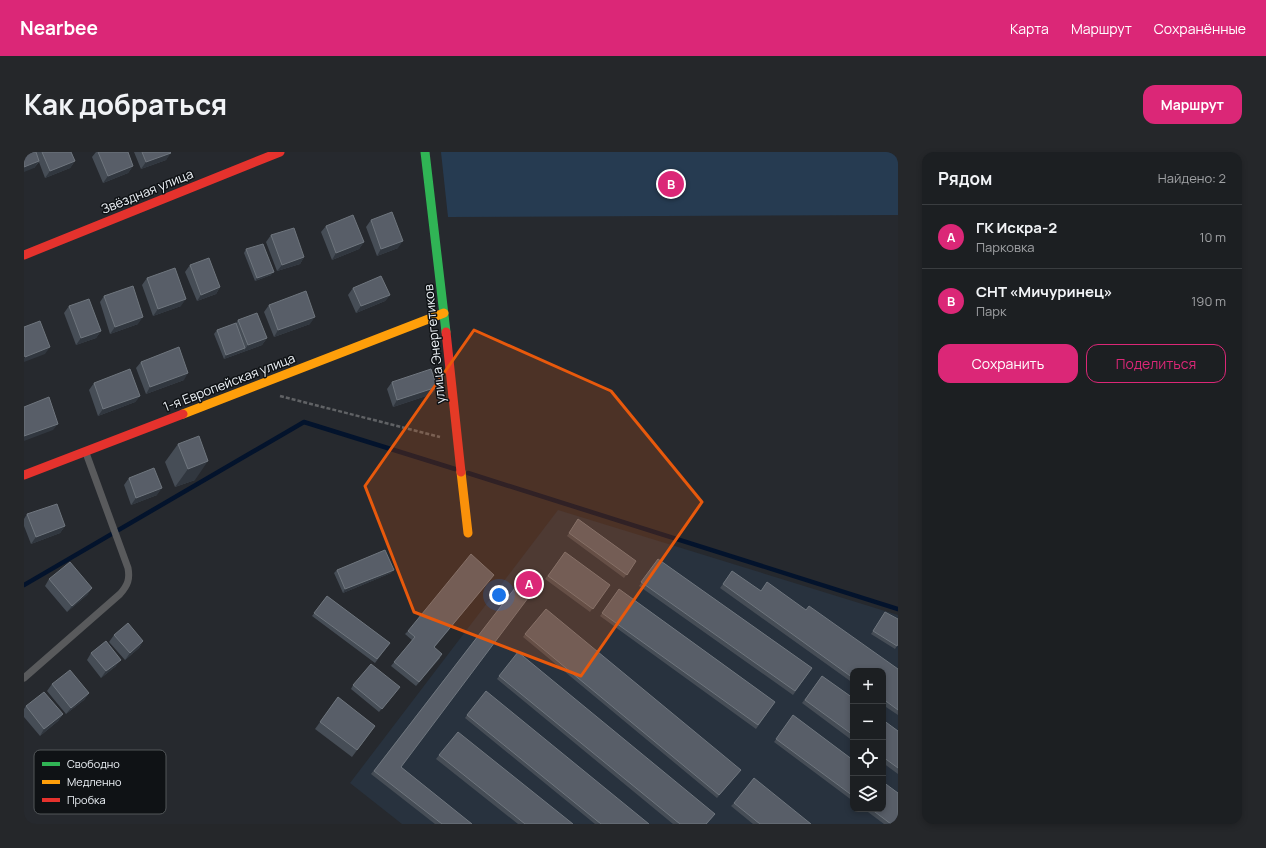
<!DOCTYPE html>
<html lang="ru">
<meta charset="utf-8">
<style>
:root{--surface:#1c1f22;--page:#25272a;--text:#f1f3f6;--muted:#a0a2a5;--line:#3a3d40;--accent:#db2777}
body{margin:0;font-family:Manrope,sans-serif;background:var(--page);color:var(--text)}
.controls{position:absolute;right:12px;bottom:12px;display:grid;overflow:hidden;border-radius:8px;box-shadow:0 2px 6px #0003}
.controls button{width:36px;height:36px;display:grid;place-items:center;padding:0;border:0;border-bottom:1px solid var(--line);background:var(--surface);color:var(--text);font:20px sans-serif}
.you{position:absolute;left:475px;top:443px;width:14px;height:14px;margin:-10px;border:3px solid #fff;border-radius:50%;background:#1a73e8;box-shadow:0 0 0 6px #1a73e833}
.badge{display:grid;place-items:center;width:26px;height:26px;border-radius:50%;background:var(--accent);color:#fff;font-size:13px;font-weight:700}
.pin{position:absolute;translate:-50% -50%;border:2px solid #fff;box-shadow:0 1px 4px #0006}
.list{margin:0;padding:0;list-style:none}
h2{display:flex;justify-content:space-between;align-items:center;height:52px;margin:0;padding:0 16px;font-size:17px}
h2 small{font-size:13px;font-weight:400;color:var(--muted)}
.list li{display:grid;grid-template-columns:26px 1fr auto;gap:12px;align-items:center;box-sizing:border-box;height:64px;padding:0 16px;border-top:1px solid var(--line)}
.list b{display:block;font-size:15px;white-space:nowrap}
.list p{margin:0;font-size:13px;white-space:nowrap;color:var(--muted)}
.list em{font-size:13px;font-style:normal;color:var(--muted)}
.actions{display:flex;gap:8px;padding:12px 16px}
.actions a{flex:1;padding:9px 0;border:1px solid var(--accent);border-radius:12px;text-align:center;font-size:14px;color:var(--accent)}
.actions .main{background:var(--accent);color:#fff}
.icon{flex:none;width:22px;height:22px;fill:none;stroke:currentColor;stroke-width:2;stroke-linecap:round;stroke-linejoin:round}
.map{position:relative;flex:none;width:874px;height:672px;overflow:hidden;border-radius:12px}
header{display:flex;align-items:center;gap:24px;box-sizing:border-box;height:56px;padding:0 20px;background:var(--accent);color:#fff}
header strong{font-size:19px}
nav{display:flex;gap:22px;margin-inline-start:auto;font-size:14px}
.intro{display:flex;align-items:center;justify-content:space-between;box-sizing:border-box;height:96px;padding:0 24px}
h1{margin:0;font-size:28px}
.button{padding:10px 18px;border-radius:12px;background:var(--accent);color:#fff;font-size:14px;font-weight:700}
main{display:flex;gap:24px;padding:0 24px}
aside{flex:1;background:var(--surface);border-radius:12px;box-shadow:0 2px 6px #0003}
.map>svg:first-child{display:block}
.built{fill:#28323e;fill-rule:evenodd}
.green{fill:#263b51}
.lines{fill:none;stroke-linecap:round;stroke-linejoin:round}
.stream{stroke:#03132c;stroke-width:4.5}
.path{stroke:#606265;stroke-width:2.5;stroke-dasharray:4 2;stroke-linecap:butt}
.lane{stroke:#595a5c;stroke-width:7}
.fast{stroke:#30b455;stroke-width:9}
.slow{stroke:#ff9f0a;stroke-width:9}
.jam{stroke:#e5322d;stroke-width:9}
.wall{fill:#464d56}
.shaded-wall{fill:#31373f}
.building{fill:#585e68;stroke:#6f767e}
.marked{fill:#e8590c;fill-opacity:0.2;stroke:#e8590c;stroke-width:3;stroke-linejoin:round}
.labels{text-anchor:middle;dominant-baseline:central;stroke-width:3;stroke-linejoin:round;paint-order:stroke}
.street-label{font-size:13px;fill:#eef3f8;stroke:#0f1215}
.key{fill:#0f1215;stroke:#525659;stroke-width:1}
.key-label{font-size:11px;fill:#eef3f8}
</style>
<header>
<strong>Nearbee</strong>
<nav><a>Карта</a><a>Маршрут</a><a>Сохранённые</a></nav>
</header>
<div class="intro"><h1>Как добраться</h1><a class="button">Маршрут</a></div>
<main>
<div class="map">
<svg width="874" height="672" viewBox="0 0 874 672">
<rect width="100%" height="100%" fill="#26292e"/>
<path class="built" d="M534,358L874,463V672H378L326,631ZM829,519H859V657H829Z"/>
<path class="green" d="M417,0H874V63L424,65Z"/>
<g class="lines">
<path class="stream" d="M444,321L874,457
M0,433L280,270L431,317"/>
<path class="path" d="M256,244L416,285"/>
<path class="lane" d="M0,526L96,442C104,433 106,427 104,416L62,301"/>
<path class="fast" d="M401,0L422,180"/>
<path class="slow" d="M159,262L420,161
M437,320L444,381"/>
<path class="jam" d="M0,103L256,0
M422,180L437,320
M0,323L159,262"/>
</g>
<path class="wall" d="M0,0H47L51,9L46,16L21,26L15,10L10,16Z
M72,0H104L109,14L104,21L79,31L68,5Z
M110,0H146L142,8L117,17Z
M347,68L374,96L353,104L342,75Z
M302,74L340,90L335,97L308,108L297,80Z
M247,83L280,105L276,112L253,119L242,90Z
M222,97L247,123L231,129L220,101Z
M166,113L196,135L192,142L173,149L161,120Z
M123,126L157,154L129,164L118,133Z
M329,136L366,143L361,149L332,161L324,143Z
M80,144L114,172L86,182L76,150Z
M245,153L286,172L250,185L240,160Z
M45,154L77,179L72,186L52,193L40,161Z
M214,168L243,186L238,193L200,207L190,182L193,178L212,171Z
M117,210L160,228L122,242L112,216Z
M368,230L413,235L408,242L369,255L363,237Z
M70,231L116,244L111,250L74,264L65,238Z
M154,292L171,328L151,335L141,310Z
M105,326L133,343L107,353L100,333Z
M3,362L41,374L36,381L7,392L0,374V367Z
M554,367L612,409L600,426L543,384Z
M541,400L586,433L566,460L521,427Z
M634,407L788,516L769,543L615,434Z
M313,418L367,421L319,441L310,421Z
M708,419L737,439L782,458L874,517V563L859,553V519H829V531L696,436Z
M470,423L410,496L416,506L392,534L367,514L388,488L381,482L384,479Z
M25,427L68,436L63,443L43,460L21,434Z
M491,436L377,615L448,672H411L347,622Z
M595,437L751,550L732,577L576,464Z
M303,444L366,491L351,511L288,464Z
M859,463L874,492L871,497L847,482Z
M501,482L717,618L693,646L499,485Z
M90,483L119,489L115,496L101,508L85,490Z
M67,501L92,514L77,526L63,508Z
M475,524L691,662L683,672H649L473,527Z
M798,524L829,546V589L778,551Z
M28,532L65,541L60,548L42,562L23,539Z
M329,533L373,539L355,560L327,537Z
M314,545L351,574L328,605L291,577Z
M2,554L39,562L34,569L16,584L0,565V557Z
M443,563L625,672H571L441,566Z
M769,563L829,608V649L750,590Z
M859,568L874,579V622L859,611Z
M415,603L549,672H494L412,607Z
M710,651L787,672H729L707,654Z
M840,657H859L874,672H860Z"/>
<path class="shaded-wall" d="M147,1L142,8L117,17L122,10Z
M15,9L10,16L0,20V15Z
M51,9L46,16L21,26L26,19Z
M109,14L104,21L79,31L84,24Z
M379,89L374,96L353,104L357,97Z
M340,90L335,97L308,108L312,101Z
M280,105L276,112L253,119L258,113Z
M250,120L247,123L231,129L233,126Z
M196,135L192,142L173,149L177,143Z
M366,143L361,149L332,161L337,154Z
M162,147L157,154L129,164L134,157Z
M119,165L114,172L86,182L91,175Z
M291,165L286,172L250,185L254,178Z
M77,179L72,186L52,193L57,186Z
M243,186L238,193L219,200L224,193Z
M26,195L21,202L0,210V206L1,205Z
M221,196L219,200L200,207L202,203Z
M164,221L160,228L122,242L126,235Z
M413,235L408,242L369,255L373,248Z
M116,244L111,250L74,264L79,257Z
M34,272L29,278L0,289V284Z
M184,309L171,328L151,335L164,317Z
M138,336L133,343L107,353L112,346Z
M41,374L36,381L7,392L12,385Z
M370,418L367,421L319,441L321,437Z
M68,436L63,443L43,460L48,454Z
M119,489L115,496L101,508L106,501Z
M97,508L92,514L77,526L82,519Z
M65,541L60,548L42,562L47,556Z
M39,562L34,569L16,584L20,577Z"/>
<path class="building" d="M0,0H12L15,9L0,15Z
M18,0H47L51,9L26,19Z
M74,0H104L109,14L84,24Z
M118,0H146L147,1L122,10Z
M368,60L379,89L357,97L347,68Z
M329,63L340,90L312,101L302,74Z
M270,76L280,105L258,113L247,83Z
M239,92L250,120L233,126L222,97Z
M185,106L196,135L177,143L166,113Z
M151,116L162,147L134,157L123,126Z
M357,124L366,143L337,154L329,136Z
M109,134L119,165L91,175L80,144Z
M282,139L291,165L254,178L245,153Z
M65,147L77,179L57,186L45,154Z
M233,161L243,186L224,193L214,168Z
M16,169L26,195L1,205L0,203V175Z
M212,171L221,196L202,203L193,178Z
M155,195L164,221L126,235L117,210Z
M106,217L116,244L79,257L70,231Z
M407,217L413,235L373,248L368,230Z
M25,245L34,272L0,284V255Z
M175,284L184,309L164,317L154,292Z
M130,316L138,336L112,346L105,326Z
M33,352L41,374L12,385L3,362Z
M554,367L612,409L603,423L545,381Z
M361,398L370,418L321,437L313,418Z
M541,400L586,433L569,457L524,424Z
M447,402L470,423L410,495L418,502L395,530L370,510L391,485L384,479Z
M634,407L788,516L771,539L617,430Z
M46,410L68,436L48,454L25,427Z
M708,419L737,439L743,430L782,458L785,454L874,517V558L859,547V519H829V526L699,432Z
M491,436L504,446L377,615L448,672H418L350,619Z
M595,437L751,550L734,573L578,461Z
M303,444L366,491L353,507L290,461Z
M522,457L717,618L695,643L501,482Z
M861,460L874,467V492L873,494L849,479Z
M104,471L119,489L106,501L90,483Z
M82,489L97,508L82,519L67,501Z
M494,500L691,662L682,672H656L475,524Z
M347,512L376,535L358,557L329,533Z
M46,518L65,541L47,556L28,532Z
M798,524L829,546V583L781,548Z
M462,539L625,672H577L443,563Z
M20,540L39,562L20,577L2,554Z
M314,545L351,574L333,598L296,570Z
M769,563L829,608V644L752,587Z
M859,568L874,579V616L859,605Z
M434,580L549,672H501L415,603Z
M730,626L787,672H736L710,651Z
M859,630L874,641V672H867L847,657H859Z"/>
<path class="marked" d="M450,178L587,239L678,350L557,524L390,460L341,334Z"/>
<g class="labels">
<g class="street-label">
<text transform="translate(123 39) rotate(-22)">Звёздная улица</text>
<text transform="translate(410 192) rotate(-96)">улица Энергетиков</text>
<text transform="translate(205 230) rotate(-21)">1-я Европейская улица</text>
</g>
</g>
<rect x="10" y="598" width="132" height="64" rx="6" class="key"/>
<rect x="18" y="610" width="18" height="4" fill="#30b455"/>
<rect x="18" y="628" width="18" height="4" fill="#ff9f0a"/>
<rect x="18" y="646" width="18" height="4" fill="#e5322d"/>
<g class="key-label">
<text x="43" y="616">Свободно</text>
<text x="43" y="634">Медленно</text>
<text x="43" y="652">Пробка</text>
</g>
</svg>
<div class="controls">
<button>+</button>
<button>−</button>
<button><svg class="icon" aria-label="locate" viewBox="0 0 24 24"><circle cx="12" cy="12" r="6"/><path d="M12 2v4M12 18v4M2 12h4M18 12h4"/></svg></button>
<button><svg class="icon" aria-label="layers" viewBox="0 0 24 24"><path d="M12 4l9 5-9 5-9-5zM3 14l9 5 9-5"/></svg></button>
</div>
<div class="you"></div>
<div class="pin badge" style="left:505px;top:432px">A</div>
<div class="pin badge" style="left:647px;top:32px">B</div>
</div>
<aside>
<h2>Рядом<small>Найдено: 2</small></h2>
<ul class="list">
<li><span class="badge">A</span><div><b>ГК Искра-2</b><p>Парковка</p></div><em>10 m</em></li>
<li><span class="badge">B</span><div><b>СНТ «Мичуринец»</b><p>Парк</p></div><em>190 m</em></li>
</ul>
<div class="actions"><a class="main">Сохранить</a><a>Поделиться</a></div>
</aside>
</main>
